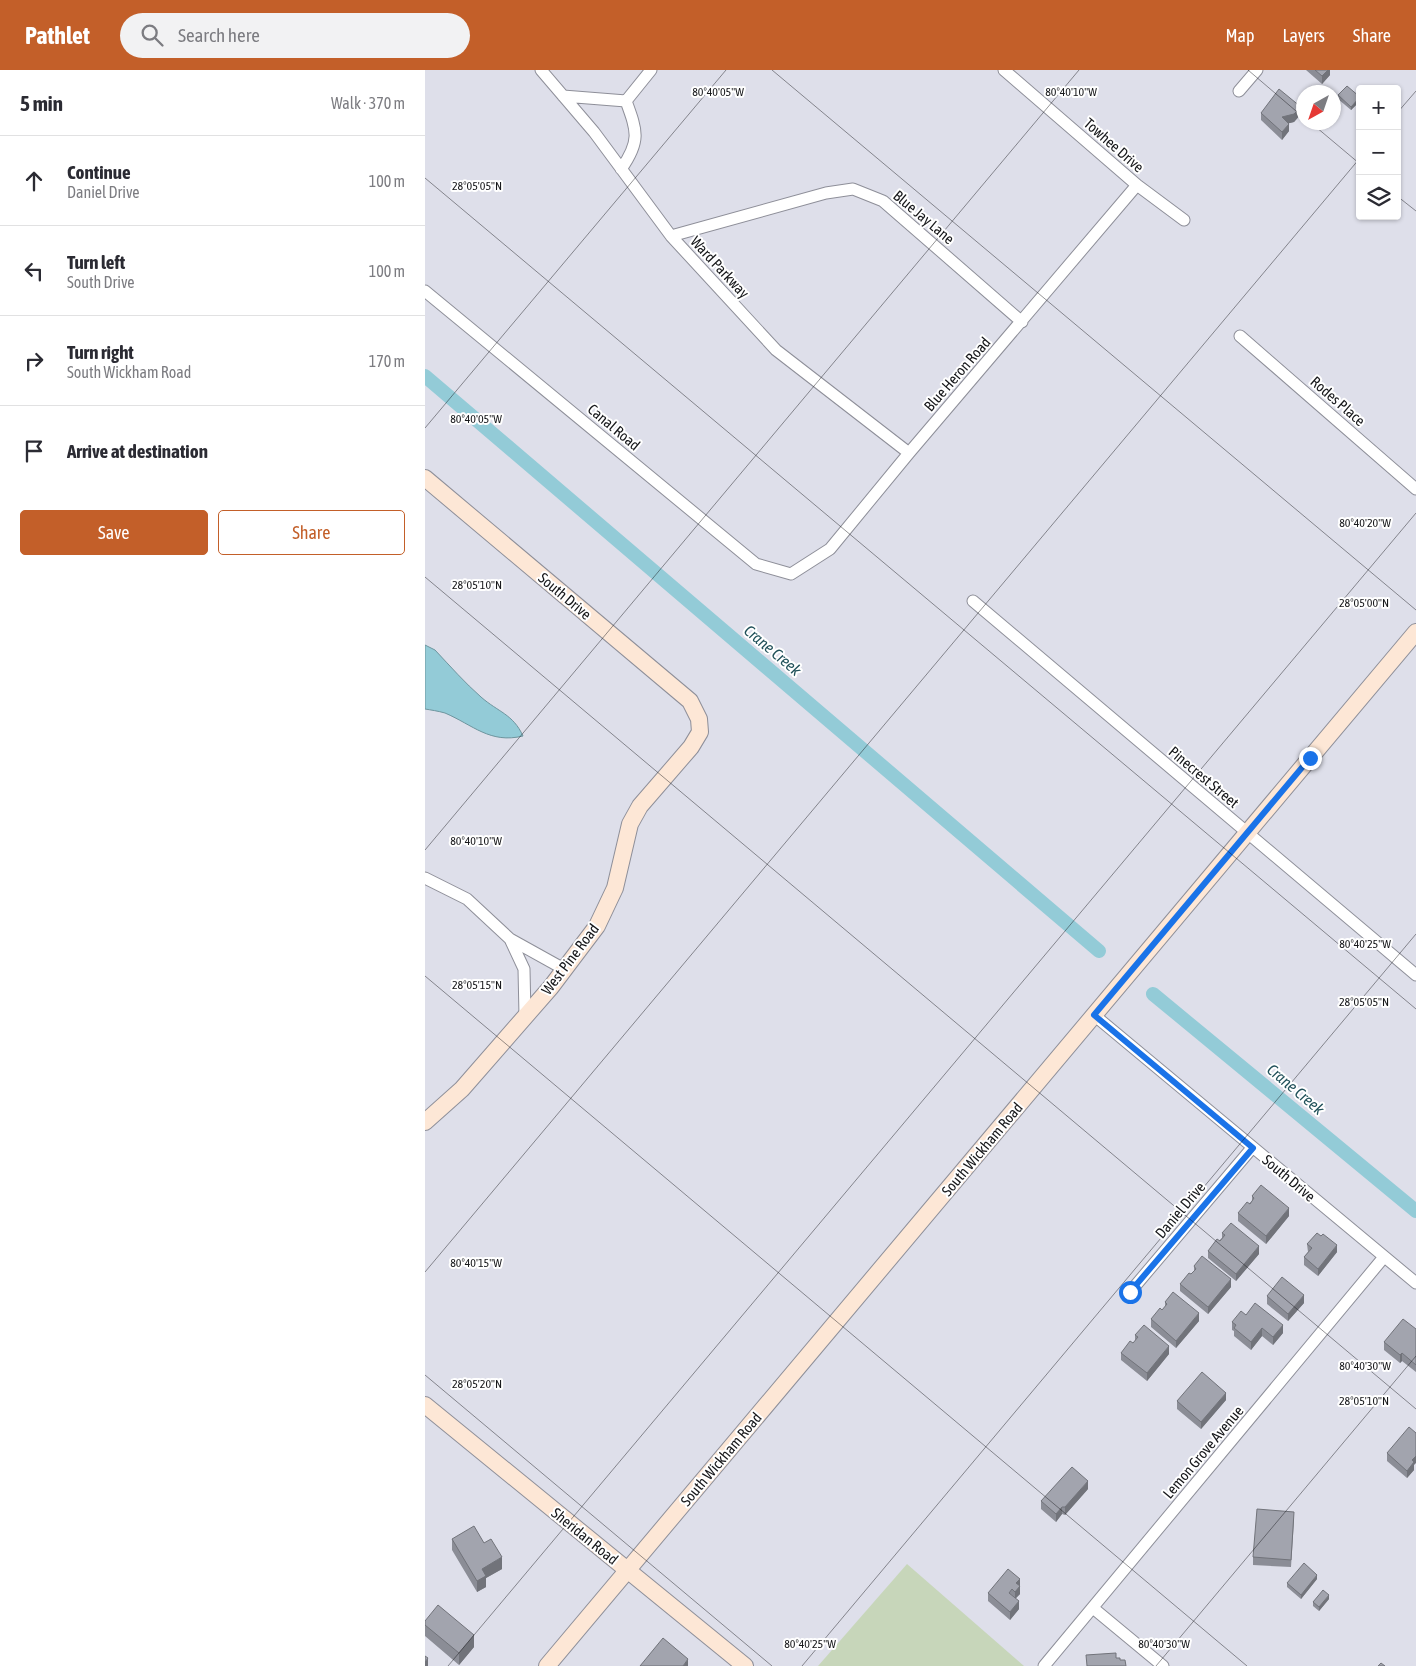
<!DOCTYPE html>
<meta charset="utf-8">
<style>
:root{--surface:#fff;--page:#f2f2f3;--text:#2b2b33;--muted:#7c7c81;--line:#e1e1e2;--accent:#c35f29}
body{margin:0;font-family:"Asap Condensed",sans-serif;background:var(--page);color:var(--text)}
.controls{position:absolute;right:15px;top:15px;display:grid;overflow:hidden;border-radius:5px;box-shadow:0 1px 4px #0004}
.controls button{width:45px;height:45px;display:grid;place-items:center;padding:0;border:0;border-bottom:1px solid var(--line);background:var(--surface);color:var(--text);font:25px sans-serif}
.compass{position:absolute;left:871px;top:15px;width:45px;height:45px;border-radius:50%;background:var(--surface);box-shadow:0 1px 4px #0004;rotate:220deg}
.stop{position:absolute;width:15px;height:15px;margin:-11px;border:4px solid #1a73e8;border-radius:50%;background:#fff}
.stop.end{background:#1a73e8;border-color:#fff;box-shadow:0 1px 5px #0008}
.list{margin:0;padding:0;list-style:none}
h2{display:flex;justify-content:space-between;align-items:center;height:65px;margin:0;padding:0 20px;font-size:21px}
h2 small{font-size:16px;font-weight:400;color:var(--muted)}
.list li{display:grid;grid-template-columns:32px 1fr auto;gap:15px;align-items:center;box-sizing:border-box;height:90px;padding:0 20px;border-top:1px solid var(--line)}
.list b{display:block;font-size:19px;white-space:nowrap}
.list p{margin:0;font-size:16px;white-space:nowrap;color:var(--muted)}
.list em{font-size:16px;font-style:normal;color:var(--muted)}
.actions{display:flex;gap:10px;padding:15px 20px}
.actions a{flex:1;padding:11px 0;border:1px solid var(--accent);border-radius:5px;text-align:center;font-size:18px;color:var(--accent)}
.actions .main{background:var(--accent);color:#fff}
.icon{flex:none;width:28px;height:28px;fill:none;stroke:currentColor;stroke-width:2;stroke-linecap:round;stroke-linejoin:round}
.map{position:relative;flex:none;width:991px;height:1596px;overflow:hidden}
header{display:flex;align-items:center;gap:30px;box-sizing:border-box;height:70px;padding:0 25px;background:var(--accent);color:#fff}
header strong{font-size:24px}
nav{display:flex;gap:28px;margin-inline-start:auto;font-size:18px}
.search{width:350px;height:45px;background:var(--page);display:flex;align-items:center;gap:12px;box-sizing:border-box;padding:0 18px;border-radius:28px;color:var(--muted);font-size:19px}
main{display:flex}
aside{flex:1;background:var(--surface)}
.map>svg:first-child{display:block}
.green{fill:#c7d6ba}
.water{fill:#93cbd7;stroke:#6e959e}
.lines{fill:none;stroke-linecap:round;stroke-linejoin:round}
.canal{stroke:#93cbd7;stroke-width:14}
.street-casing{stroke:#8e8f99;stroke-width:13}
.secondary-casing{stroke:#8e8f99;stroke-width:18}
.street{stroke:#fff;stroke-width:11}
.secondary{stroke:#fde7d6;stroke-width:16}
.wall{fill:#8b8d96}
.shaded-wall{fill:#71737a}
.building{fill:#a2a4ae;stroke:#71737a}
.route{stroke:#1a73e8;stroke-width:6}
.ticks{fill:none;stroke:#16171a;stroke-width:1;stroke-opacity:0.45}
.labels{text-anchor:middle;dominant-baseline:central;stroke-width:4;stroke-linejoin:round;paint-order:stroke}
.street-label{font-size:15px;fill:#16171a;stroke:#fff}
.water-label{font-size:16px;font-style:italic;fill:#21515a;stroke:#fff}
.ticks-label{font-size:12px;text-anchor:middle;fill:#16171a;stroke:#fff;stroke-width:4;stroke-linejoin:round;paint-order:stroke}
</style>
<header>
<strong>Pathlet</strong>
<div class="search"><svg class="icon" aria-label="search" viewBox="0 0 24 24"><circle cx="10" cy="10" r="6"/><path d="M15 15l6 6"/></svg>Search here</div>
<nav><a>Map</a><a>Layers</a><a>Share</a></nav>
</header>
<main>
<aside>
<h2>5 min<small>Walk · 370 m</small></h2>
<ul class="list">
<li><svg class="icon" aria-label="ahead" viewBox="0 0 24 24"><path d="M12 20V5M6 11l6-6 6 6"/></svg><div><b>Continue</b><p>Daniel Drive</p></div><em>100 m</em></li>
<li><svg class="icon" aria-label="left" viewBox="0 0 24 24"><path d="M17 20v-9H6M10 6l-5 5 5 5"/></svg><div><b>Turn left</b><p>South Drive</p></div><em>100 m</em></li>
<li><svg class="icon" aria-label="right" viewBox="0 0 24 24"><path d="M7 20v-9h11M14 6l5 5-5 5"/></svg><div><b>Turn right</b><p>South Wickham Road</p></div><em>170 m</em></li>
<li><svg class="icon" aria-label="arrive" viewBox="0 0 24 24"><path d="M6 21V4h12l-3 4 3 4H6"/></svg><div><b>Arrive at destination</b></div></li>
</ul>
<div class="actions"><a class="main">Save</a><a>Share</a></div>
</aside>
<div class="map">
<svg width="991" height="1596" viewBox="0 0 991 1596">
<rect width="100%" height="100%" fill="#dedfea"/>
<path class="green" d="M482,1494L599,1596H393Z"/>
<path class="water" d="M0,575L10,580C25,596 40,613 56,627C73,642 88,644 98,666C65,674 48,655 20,643C13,641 6,640 0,639Z"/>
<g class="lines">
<path class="canal" d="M0,306L674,881
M728,924L991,1141"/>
<g class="street-casing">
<path id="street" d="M116,0L169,62L246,166L351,280L484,383
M579,0L712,115L759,150
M814,21L832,0
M138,26L201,31L226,0
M196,99C216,71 212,61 201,31
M246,166L401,123L428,119L458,131L597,252
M0,221L331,494L366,504L405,479L484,383L712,115
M815,266L991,419
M548,531L991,905
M0,808L42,829L85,869L139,899
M85,869L99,899L100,946
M669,945L991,1213
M705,1222L827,1078
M668,1538L738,1596
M619,1596L959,1187"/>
</g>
<g class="secondary-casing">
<path id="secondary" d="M0,408L265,631L274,649L275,662L266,677L215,736L205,754L190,818L172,856L126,917L37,1019L0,1052
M0,1335L320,1596
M122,1596L991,562"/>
</g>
<use href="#street" class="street"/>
<use href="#secondary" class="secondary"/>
</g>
<path class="wall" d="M881,0H905V5L897,14Z
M913,25L935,31L926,40L913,29Z
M836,43L876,44L869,52L864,53V61L857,70L836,50Z
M827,1126L864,1146L841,1174L813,1151V1143L827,1131Z
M797,1163L834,1184L811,1211L783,1188V1181L797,1168Z
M896,1166L912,1182L893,1206L879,1195V1187L883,1182L882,1174Z
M769,1196L806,1217L783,1244L755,1221V1214L769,1202Z
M842,1226L879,1233L863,1251L842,1234Z
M740,1232L774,1251L751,1278L726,1257V1249L737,1240L740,1237Z
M821,1245L858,1263L848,1275L837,1266L826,1280L809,1266V1261L807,1260V1252Z
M991,1259V1302L977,1291L975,1293L959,1280V1272Z
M710,1265L744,1284L722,1311L696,1290V1283L710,1271Z
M801,1330L776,1359L752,1339V1331Z
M962,1383L989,1395V1400L982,1408L962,1391Z
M663,1419L640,1445L637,1444L631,1452L616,1439V1431Z
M869,1450L866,1497L828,1495V1487Z
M27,1469L59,1473L77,1499L61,1508V1517L52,1522L27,1480Z
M892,1509L876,1529L862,1517V1513Z
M595,1516V1524L591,1528L594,1539L585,1550L563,1531V1523Z
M904,1529L894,1541L888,1536V1532Z
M0,1551L49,1577L34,1595L0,1566Z"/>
<path class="shaded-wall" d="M903,0H905V5L897,14V6Z
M935,27V31L926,40V37Z
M876,37V44L869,52L857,55V47Z
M864,54V61L857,70V62Z
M864,1138V1146L841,1174V1166Z
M912,1175V1182L893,1206V1199Z
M834,1176V1184L811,1211V1204Z
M806,1209V1217L783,1244V1237Z
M879,1225V1233L863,1251V1244Z
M774,1243V1251L751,1278V1271Z
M858,1255V1263L848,1275V1267Z
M837,1258V1266L826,1280V1272Z
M744,1276V1284L722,1311V1303Z
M977,1283V1291L975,1293V1285Z
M801,1323V1330L776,1359V1352Z
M991,1386V1393L989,1395V1400L982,1408V1401L987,1390Z
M663,1411V1419L640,1445V1437Z
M637,1437V1444L631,1452V1444Z
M77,1487V1499L61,1508V1517L52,1522V1511L57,1499Z
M892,1505V1509L876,1529V1525Z
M595,1509V1524L590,1529V1522L591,1513Z
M904,1525V1529L894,1541V1537Z
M594,1531V1539L585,1550V1542Z
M49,1565V1577L34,1595V1583Z
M3,1588V1596H0V1592Z
M263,1589V1596H258Z"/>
<path class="building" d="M890,0H903L897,6Z
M922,16L935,27L926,37L913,25Z
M854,19L876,37L869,44L857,47L864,54L857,62L836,43Z
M836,1115L864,1138L841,1166L813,1143L822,1132L825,1134L829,1128L827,1126Z
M806,1153L834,1176L811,1204L783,1181L792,1169L795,1171L800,1165L797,1163Z
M892,1163L896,1166L898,1164L912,1175L893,1199L879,1187L887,1178L882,1174Z
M777,1186L806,1209L783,1237L755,1214L764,1203L766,1204L771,1199L769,1196Z
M857,1207L879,1225L863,1244L842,1226Z
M748,1222L774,1243L751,1271L726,1249L735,1238L737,1240L742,1234L740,1232Z
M830,1233L858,1255L848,1267L837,1258L826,1272L809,1258L811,1255L807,1252L816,1241L821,1245Z
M978,1249L991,1259V1295L977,1283L975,1285L959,1272Z
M719,1255L744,1276L722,1303L696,1283L705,1271L708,1273L713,1267L710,1265Z
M777,1302L801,1323L776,1352L752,1331Z
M984,1357L991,1363V1386L987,1390L989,1392L982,1401L962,1383Z
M647,1397L663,1411L640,1437H637L631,1444L616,1431Z
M832,1439L869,1442L866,1490L828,1487Z
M49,1456L59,1473L66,1469L77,1487L57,1499L61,1506L52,1511L27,1469Z
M879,1493L892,1505L876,1525L862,1513Z
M583,1499L595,1509L591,1513L595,1516L590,1522L587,1519L584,1523L594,1531L585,1542L563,1523Z
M898,1520L904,1525L894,1537L888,1532Z
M13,1535L49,1565L34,1583L0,1555V1551Z
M238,1568L263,1589L258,1596H215Z
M691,1583V1588H695V1590H700L701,1596H662L661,1585Z
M0,1586L3,1588L0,1592Z
M956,1593L960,1596H953Z"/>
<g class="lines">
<path class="route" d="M705,1222L828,1078L669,945L885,688"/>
</g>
<path class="ticks" d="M347,0L991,540M823,0L878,47M972,43L991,21M885,52L935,94M0,108L991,939M972,126L991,141M0,358L301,0M0,507L991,1339M0,780L654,0M0,906L822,1596M0,1202L935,88M0,1305L347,1596M23,1596L991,443M377,1596L991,864M731,1596L991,1286"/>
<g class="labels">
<g class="street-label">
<text transform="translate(689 75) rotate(41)">Towhee Drive</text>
<text transform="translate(499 147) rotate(40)">Blue Jay Lane</text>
<text transform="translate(295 197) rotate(47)">Ward Parkway</text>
<text transform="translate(532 304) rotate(-49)">Blue Heron Road</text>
<text transform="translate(913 331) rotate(41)">Rodes Place</text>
<text transform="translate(189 357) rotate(40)">Canal Road</text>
<text transform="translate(140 526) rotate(40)">South Drive</text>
<text transform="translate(779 707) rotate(40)">Pinecrest Street</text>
<text transform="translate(145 889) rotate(-53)">West Pine Road</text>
<text transform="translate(557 1079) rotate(-50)">South Wickham Road</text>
<text transform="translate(864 1108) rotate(40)">South Drive</text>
<text transform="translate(755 1140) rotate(-50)">Daniel Drive</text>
<text transform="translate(778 1382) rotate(-50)">Lemon Grove Avenue</text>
<text transform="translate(296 1389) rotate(-50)">South Wickham Road</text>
<text transform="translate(160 1466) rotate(39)">Sheridan Road</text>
</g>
<g class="water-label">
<text transform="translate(348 580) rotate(40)">Crane Creek</text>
<text transform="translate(871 1019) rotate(40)">Crane Creek</text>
</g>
</g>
<g class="ticks-label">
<text x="293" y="26">80°40'05"W</text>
<text x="646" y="26">80°40'10"W</text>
<text x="52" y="120">28°05'05"N</text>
<text x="51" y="353">80°40'05"W</text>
<text x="940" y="457">80°40'20"W</text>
<text x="52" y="519">28°05'10"N</text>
<text x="939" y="537">28°05'00"N</text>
<text x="51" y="775">80°40'10"W</text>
<text x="940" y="878">80°40'25"W</text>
<text x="52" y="919">28°05'15"N</text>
<text x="939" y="936">28°05'05"N</text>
<text x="51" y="1197">80°40'15"W</text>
<text x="940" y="1300">80°40'30"W</text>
<text x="52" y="1318">28°05'20"N</text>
<text x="939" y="1335">28°05'10"N</text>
<text x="385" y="1578">80°40'25"W</text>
<text x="739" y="1578">80°40'30"W</text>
</g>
</svg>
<div class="controls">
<button>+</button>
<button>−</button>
<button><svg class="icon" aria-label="layers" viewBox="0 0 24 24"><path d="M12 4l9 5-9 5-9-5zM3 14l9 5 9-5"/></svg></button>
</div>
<svg class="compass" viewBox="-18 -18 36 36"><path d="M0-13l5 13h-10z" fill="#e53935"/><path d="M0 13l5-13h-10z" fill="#7c7c81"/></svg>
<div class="stop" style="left:705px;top:1222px"></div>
<div class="stop end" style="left:885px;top:688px"></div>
</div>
</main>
